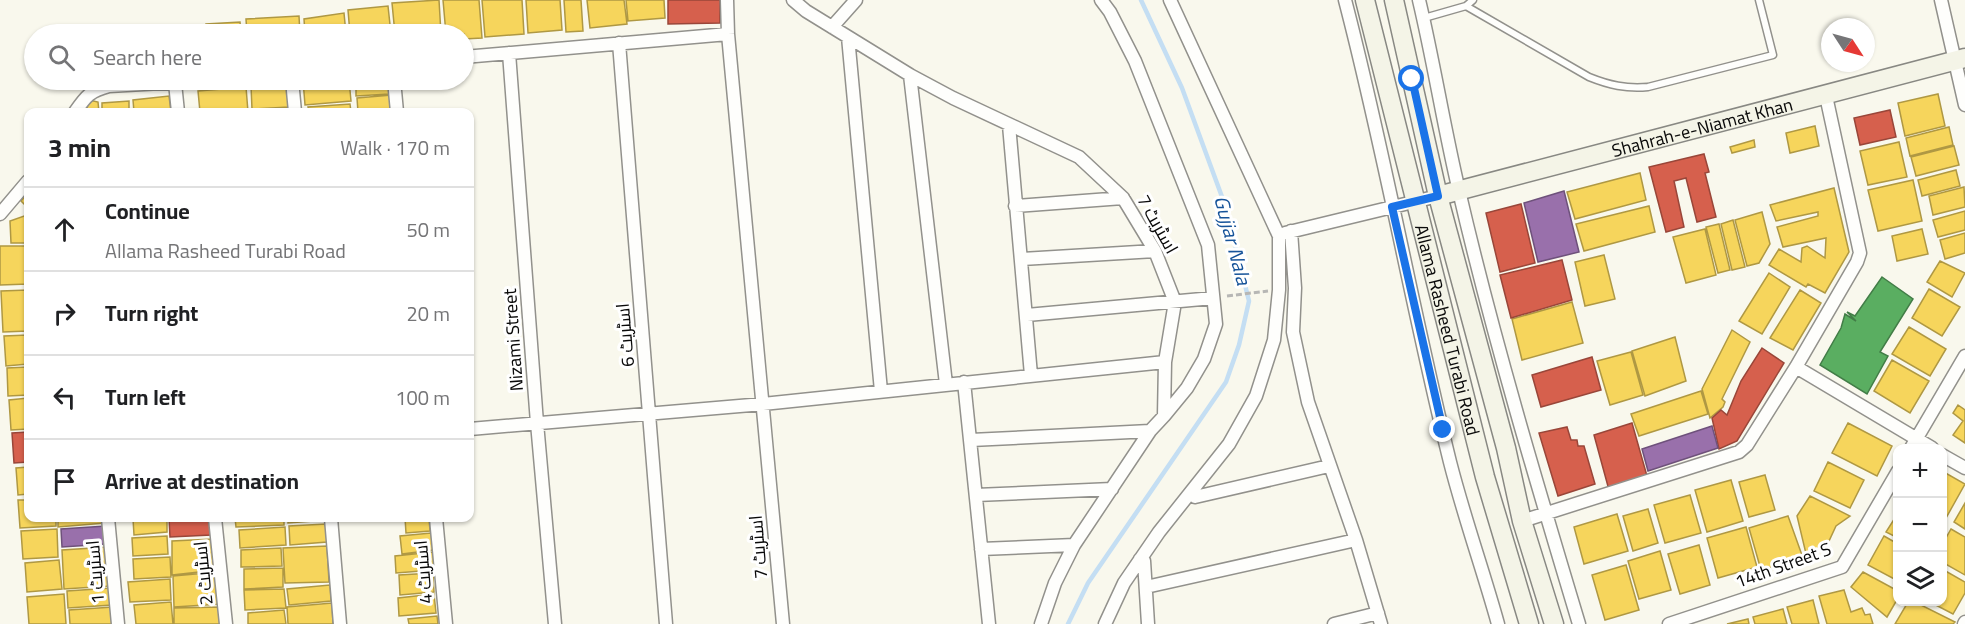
<!DOCTYPE html>
<meta charset="utf-8">
<style>
:root{--surface:#fff;--page:#f2f2f2;--text:#202124;--muted:#757577;--line:#e0e0e0}
body{margin:0;font-family:Georgia,Cairo,serif;background:var(--page);color:var(--text)}
.controls{position:absolute;right:18px;bottom:18px;display:grid;overflow:hidden;border-radius:12px;box-shadow:0 2px 4px #0004}
.controls button{width:54px;height:54px;display:grid;place-items:center;padding:0;border:0;border-bottom:2px solid var(--line);background:var(--surface);color:var(--text);font:30px sans-serif}
.compass{position:absolute;left:1821px;top:18px;width:54px;height:54px;border-radius:50%;background:var(--surface);box-shadow:0 2px 4px #0004;rotate:126deg}
.stop{position:absolute;width:18px;height:18px;margin:-14px;border:4px solid #1a73e8;border-radius:50%;background:#fff}
.stop.end{background:#1a73e8;border-color:#fff;box-shadow:0 2px 6px #0008}
.list{margin:0;padding:0;list-style:none}
h2{display:flex;justify-content:space-between;align-items:center;height:78px;margin:0;padding:0 24px;font-size:26px}
h2 small{font-size:20px;font-weight:400;color:var(--muted)}
.list li{display:grid;grid-template-columns:39px 1fr auto;gap:18px;align-items:center;box-sizing:border-box;height:84px;padding:0 24px;border-top:2px solid var(--line)}
.list b{display:block;font-size:22px;white-space:nowrap}
.list p{margin:0;font-size:20px;white-space:nowrap;color:var(--muted)}
.list em{font-size:20px;font-style:normal;color:var(--muted)}
.icon{flex:none;width:33px;height:33px;fill:none;stroke:currentColor;stroke-width:2;stroke-linecap:round;stroke-linejoin:round}
.map{position:relative;flex:none;width:1965px;height:624px;overflow:hidden}
.search{position:absolute;background:var(--surface);box-shadow:0 2px 4px #0004;left:24px;top:24px;width:450px;height:66px;display:flex;align-items:center;gap:15px;box-sizing:border-box;padding:0 21px;border-radius:33px;color:var(--muted);font-size:22px}
.panel{position:absolute;background:var(--surface);box-shadow:0 2px 4px #0004;left:24px;top:108px;width:450px;height:414px;border-radius:12px}
.map>svg:first-child{display:block}
.homes{fill:#f6d55c;stroke:#af9843;stroke-width:1.5}
.shops{fill:#d6604d;stroke:#994639;stroke-width:1.5}
.offices{fill:#9970ab;stroke:#6e517b;stroke-width:1.5}
.public{fill:#5aae61;stroke:#427d47;stroke-width:1.5}
.lines{fill:none;stroke-linecap:round;stroke-linejoin:round}
.stream{stroke:#c4def3;stroke-width:4.5}
.lane-casing{stroke:#92918c;stroke-width:9}
.street-casing{stroke:#92918c;stroke-width:15}
.secondary-casing{stroke:#888883;stroke-width:21}
.path{stroke:#b7b7b5;stroke-width:3;stroke-dasharray:6 3;stroke-linecap:butt}
.lane{stroke:#fefefc;stroke-width:6}
.street{stroke:#fefefc;stroke-width:12}
.secondary{stroke:#f4f4e7;stroke-width:18}
.route{stroke:#1a73e8;stroke-width:8}
.labels{text-anchor:middle;dominant-baseline:central;stroke-width:6;stroke-linejoin:round;paint-order:stroke}
.street-label{font-size:18px;fill:#0a0a0a;stroke:#fff}
.water-label{font-size:20px;font-style:italic;fill:#165399;stroke:#fff}
</style>
<div class="map">
<svg width="1965" height="624" viewBox="0 0 1965 624">
<rect width="100%" height="100%" fill="#f9f8ed"/>
<path class="homes" d="M439,0L441,34H395L392,3Z
M443,0H479L482,38L464,39V34H446Z
M482,0H522L524,34L485,37Z
M526,0H560L562,30L528,33Z
M564,0H581L583,31L566,32Z
M587,0H624L627,24L590,28Z
M626,0H664L665,18L628,21Z
M388,6L391,34H350L348,10Z
M344,13L346,34H305L304,19Z
M299,16L300,34H247L246,19Z
M240,22L241,34H207L206,24Z
M203,25L204,34H167L166,29Z
M162,30V34H121Z
M303,80H349L351,101L305,105Z
M356,80H388L389,94L356,96Z
M288,84L289,107L252,109L251,86Z
M246,87L248,112H200L198,91Z
M1938,94L1945,126L1905,136L1898,103Z
M392,95L394,112H358L357,98Z
M169,96L171,112H134L133,100Z
M89,100L98,102L99,112H86Z
M129,101V112H102V103Z
M350,104L351,112H309L308,107Z
M290,108L291,112H250V110Z
M1815,126L1819,146L1790,153L1786,133Z
M1949,127L1953,145L1910,156L1906,138Z
M1754,140L1755,147L1732,153L1730,147Z
M1899,142L1907,177L1868,185L1860,151Z
M1954,146L1959,165L1916,176L1911,157Z
M1956,170L1960,186L1922,196L1918,180Z
M1640,173L1646,200L1575,219L1567,192Z
M1913,180L1922,221L1878,231L1868,190Z
M1964,187L1965,207L1933,215L1929,196Z
M1834,188L1849,252L1825,293L1808,284L1806,287L1769,265L1779,249L1801,262L1802,248L1807,246L1825,258L1826,238L1783,247L1777,227L1818,216V212L1776,221L1770,205Z
M28,193V208L21,201Z
M1649,206L1655,232L1584,251L1576,224Z
M1965,211V230L1938,237L1933,220Z
M1762,212L1770,244L1759,263L1747,266L1735,220Z
M27,215L28,243H11L10,221Z
M1733,220L1745,267L1732,270L1721,224Z
M1719,224L1730,270L1718,273L1706,227Z
M1705,229L1716,275L1686,283L1673,237Z
M1922,229L1928,254L1897,261L1892,236Z
M1965,233V253L1945,259L1940,240Z
M0,246H28V284L0,285Z
M1604,255L1615,299L1585,306L1575,262Z
M1940,261L1965,273L1952,297L1927,282Z
M1769,273L1790,287L1762,334L1739,321Z
M1929,289L1960,307L1942,336L1912,318Z
M28,290V331L3,332L1,291Z
M1800,290L1821,303L1793,350L1770,338Z
M1572,302L1583,343L1522,360L1512,319Z
M1909,327L1946,349L1930,376L1892,354Z
M1732,330L1750,342L1722,399L1725,402L1723,407L1710,418L1702,389Z
M28,335V364L6,366L4,336Z
M1675,337L1686,381L1645,396L1632,351Z
M1631,352L1643,395L1610,405L1597,361Z
M1892,360L1929,381L1910,413L1874,391Z
M28,367V395L8,396L7,368Z
M1701,391L1708,414L1639,436L1631,414Z
M28,398V429L11,430L9,400Z
M1958,405L1965,410V443L1953,435L1963,421L1953,413Z
M1848,423L1892,446L1877,476L1832,453Z
M1828,462L1864,480L1850,508L1814,491Z
M28,467V494L18,495L16,468Z
M1942,471L1965,484L1946,518L1942,516Z
M1765,475L1775,510L1749,517L1739,482Z
M1731,480L1743,521L1707,532L1695,490Z
M1690,495L1701,533L1665,543L1654,505Z
M1810,496L1850,516L1836,526L1829,541L1807,558L1797,516Z
M18,500H28V518H56V526L20,528Z
M1965,503V529L1954,522Z
M1648,509L1658,543L1633,551L1623,516Z
M1898,513V538L1886,532Z
M1617,514L1628,551L1584,564L1574,527Z
M1788,516L1803,558L1761,570L1749,528Z
M58,518H105V523L58,527Z
M167,518V532L134,535L133,519Z
M235,518H284V525L236,527Z
M288,518H325L326,520L288,523Z
M405,518H429L430,531L406,533Z
M326,524L327,542L290,545L289,526Z
M285,527L286,545L240,548L239,530Z
M1746,527L1757,567L1718,578L1707,538Z
M57,529L58,557L23,559L21,531Z
M1951,529L1965,537V575L1942,562V545Z
M431,533L433,550L402,554L400,536Z
M167,536L168,554L133,556L132,538Z
M1884,536L1898,544V581L1868,565Z
M213,539L217,570L172,575V541Z
M1699,545L1710,585L1680,594L1668,554Z
M327,546L329,582L285,583L283,548Z
M108,547L110,586L64,589L62,550Z
M281,548L282,566L241,567V550Z
M1660,551L1671,590L1639,599L1628,561Z
M433,552L434,570L396,573L395,556Z
M170,557L171,577L134,579L133,559Z
M59,560L62,589L27,592L25,563Z
M1626,565L1639,610L1605,620L1592,575Z
M283,568V587L244,589V569Z
M1942,569L1965,582V593L1953,614L1930,602H1942Z
M218,572L221,604L174,607L173,576Z
M1863,572L1898,591V598L1887,617L1851,587Z
M433,573L434,592L400,595L399,575Z
M170,579L171,600L130,602L128,582Z
M330,585L331,601L289,605L287,589Z
M111,588L112,605L68,608L67,591Z
M284,589L286,608L245,610L244,590Z
M1844,590L1851,612L1862,608L1865,615L1870,614L1873,624H1827L1819,596Z
M64,594L66,624H29L27,597Z
M434,594L436,613L399,616L398,598Z
M1813,600L1819,624H1792L1787,607Z
M171,602L173,624H136L134,605Z
M1908,602H1915L1955,622L1953,624H1895Z
M332,603L333,624H288L287,607Z
M113,607L114,624H70L69,610Z
M221,607L222,624H174V608Z
M1783,609L1787,624H1755L1753,617Z
M284,610L286,624H248V613Z
M437,616L438,624H409L408,619Z
M1748,619L1749,624H1727Z"/>
<path class="shops" d="M668,0H720V23L668,24Z
M1890,110L1896,137L1860,145L1854,118Z
M1704,154L1709,172L1705,173L1716,217L1697,222L1686,178L1674,181L1684,227L1666,232L1649,167Z
M1521,204L1535,263L1500,272L1486,213Z
M1562,260L1572,300L1511,318L1500,275Z
M1762,348L1784,363L1737,441L1719,449L1712,418L1721,410L1727,415L1741,381Z
M1592,357L1601,390L1541,407L1532,375Z
M1632,423L1647,476L1609,490L1594,435Z
M1567,427L1571,440H1577L1578,446H1584L1595,484L1558,496L1539,433Z
M28,432V462L14,463L12,433Z
M169,518H211V535L170,537Z"/>
<path class="offices" d="M1564,191L1579,252L1538,262L1524,203Z
M1712,426L1718,448L1648,471L1642,449Z
M106,526L107,544L62,547L61,529Z"/>
<path class="public" d="M1882,277L1913,299L1880,352L1888,356L1867,394L1820,365L1841,328L1845,314L1856,321L1847,312L1855,316Z"/>
<g class="lines">
<path class="stream" d="M1068,624L1088,583L1226,382L1239,345L1249,301L1225,205L1182,88L1141,0"/>
<g class="lane-casing">
<path id="lane" d="M1466,6L1589,77C1609,85 1626,89 1648,87L1773,55L1759,0
M1424,18L1466,6L1473,0"/>
</g>
<g class="street-casing">
<path id="street" d="M727,0L728,34L783,624
M793,0L806,11L910,75L953,98L1079,157L1123,198L1155,251L1175,302L1165,362L1164,416L1150,431L1074,545L1055,583L1041,624
M1101,0L1110,12L1135,61L1208,245L1216,324L1204,359L1187,388L1164,416
M1345,0C1385,153 1412,309 1450,462C1464,517 1483,570 1498,624
M1419,0C1434,63 1444,128 1459,191C1493,337 1536,481 1579,624
M1941,0L1965,105
M832,27L856,0
M848,37L881,391
M619,43L666,624
M509,53L537,423L555,624
M464,57L728,34
M910,75L946,384
M292,80L295,112
M394,80L397,112
M175,83L178,112
M75,112C86,96 90,91 109,86L214,80
M1009,125L1031,375
M1015,206L1123,198
M0,214L28,181
M1291,231L1295,288L1293,332L1308,402L1356,540L1381,624
M1285,233L1438,196
M1022,259L1155,251
M1027,315L1213,298
M1796,367L1932,448
M964,382L989,624
M470,429L763,404L1165,362
M971,440L1150,431
M1911,448L1965,356
M1942,455L1965,468
M1191,493L1195,497L1329,466
M976,495L1112,489
M108,518L118,624
M215,518L226,624
M331,518L340,624
M436,518L446,624
M1522,521L1739,452L1747,445L1796,367L1857,262L1860,253L1826,96
M981,549L1074,545
M1140,559L1144,561L1148,624
M1146,587L1356,540
M1105,624L1124,583L1159,532L1229,444L1256,396L1274,340L1279,290V236L1170,0
M1334,624L1378,613
M1669,624L1842,567L1898,471
M1964,624L1965,622"/>
</g>
<g class="secondary-casing">
<g id="secondary">
<path id="s1" d="M1365,0L1485,477L1529,624"/>
<path d="M1394,0L1438,196L1506,448L1522,521L1554,624"/>
<path id="s2" d="M1438,196L1965,58"/>
</g>
</g>
<path class="path" d="M1227,296L1268,291"/>
<use href="#lane" class="lane"/>
<use href="#street" class="street"/>
<use href="#secondary" class="secondary"/>
</g>
<g class="lines">
<path class="route" d="M1412,79L1438,196L1392,207L1443,430"/>
</g>
<g class="labels">
<g class="street-label">
<text stroke="none"><textPath href="#s2" startOffset="273">Shahrah-e-Niamat Khan</textPath></text>
<text transform="translate(1158 224) rotate(61)">اسٹریٹ 7</text>
<text stroke="none"><textPath href="#s1" startOffset="340">Allama Rasheed Turabi Road</textPath></text>
<text transform="translate(625 335) rotate(-95)">اسٹریٹ 6</text>
<text transform="translate(513 340) rotate(-94)">Nizami Street</text>
<text transform="translate(758 547) rotate(-95)">اسٹریٹ 7</text>
<text transform="translate(1783 565) rotate(-20)">14th Street S</text>
<text transform="translate(95 572) rotate(-95)">اسٹریٹ 1</text>
<text transform="translate(423 572) rotate(-95)">اسٹریٹ 4</text>
<text transform="translate(203 573) rotate(-96)">اسٹریٹ 2</text>
</g>
<g class="water-label">
<text transform="translate(1233 240) rotate(75)">Gujjar Nala</text>
</g>
</g>
</svg>
<div class="controls">
<button>+</button>
<button>−</button>
<button><svg class="icon" aria-label="layers" viewBox="0 0 24 24"><path d="M12 4l9 5-9 5-9-5zM3 14l9 5 9-5"/></svg></button>
</div>
<svg class="compass" viewBox="-18 -18 36 36"><path d="M0-13l5 13h-10z" fill="#e53935"/><path d="M0 13l5-13h-10z" fill="#757577"/></svg>
<div class="stop" style="left:1412px;top:79px"></div>
<div class="stop end" style="left:1443px;top:430px"></div>
<div class="search"><svg class="icon" aria-label="search" viewBox="0 0 24 24"><circle cx="10" cy="10" r="6"/><path d="M15 15l6 6"/></svg>Search here</div>
<section class="panel">
<h2>3 min<small>Walk · 170 m</small></h2>
<ul class="list">
<li><svg class="icon" aria-label="ahead" viewBox="0 0 24 24"><path d="M12 20V5M6 11l6-6 6 6"/></svg><div><b>Continue</b><p>Allama Rasheed Turabi Road</p></div><em>50 m</em></li>
<li><svg class="icon" aria-label="right" viewBox="0 0 24 24"><path d="M7 20v-9h11M14 6l5 5-5 5"/></svg><div><b>Turn right</b></div><em>20 m</em></li>
<li><svg class="icon" aria-label="left" viewBox="0 0 24 24"><path d="M17 20v-9H6M10 6l-5 5 5 5"/></svg><div><b>Turn left</b></div><em>100 m</em></li>
<li><svg class="icon" aria-label="arrive" viewBox="0 0 24 24"><path d="M6 21V4h12l-3 4 3 4H6"/></svg><div><b>Arrive at destination</b></div></li>
</ul>
</section>
</div>
